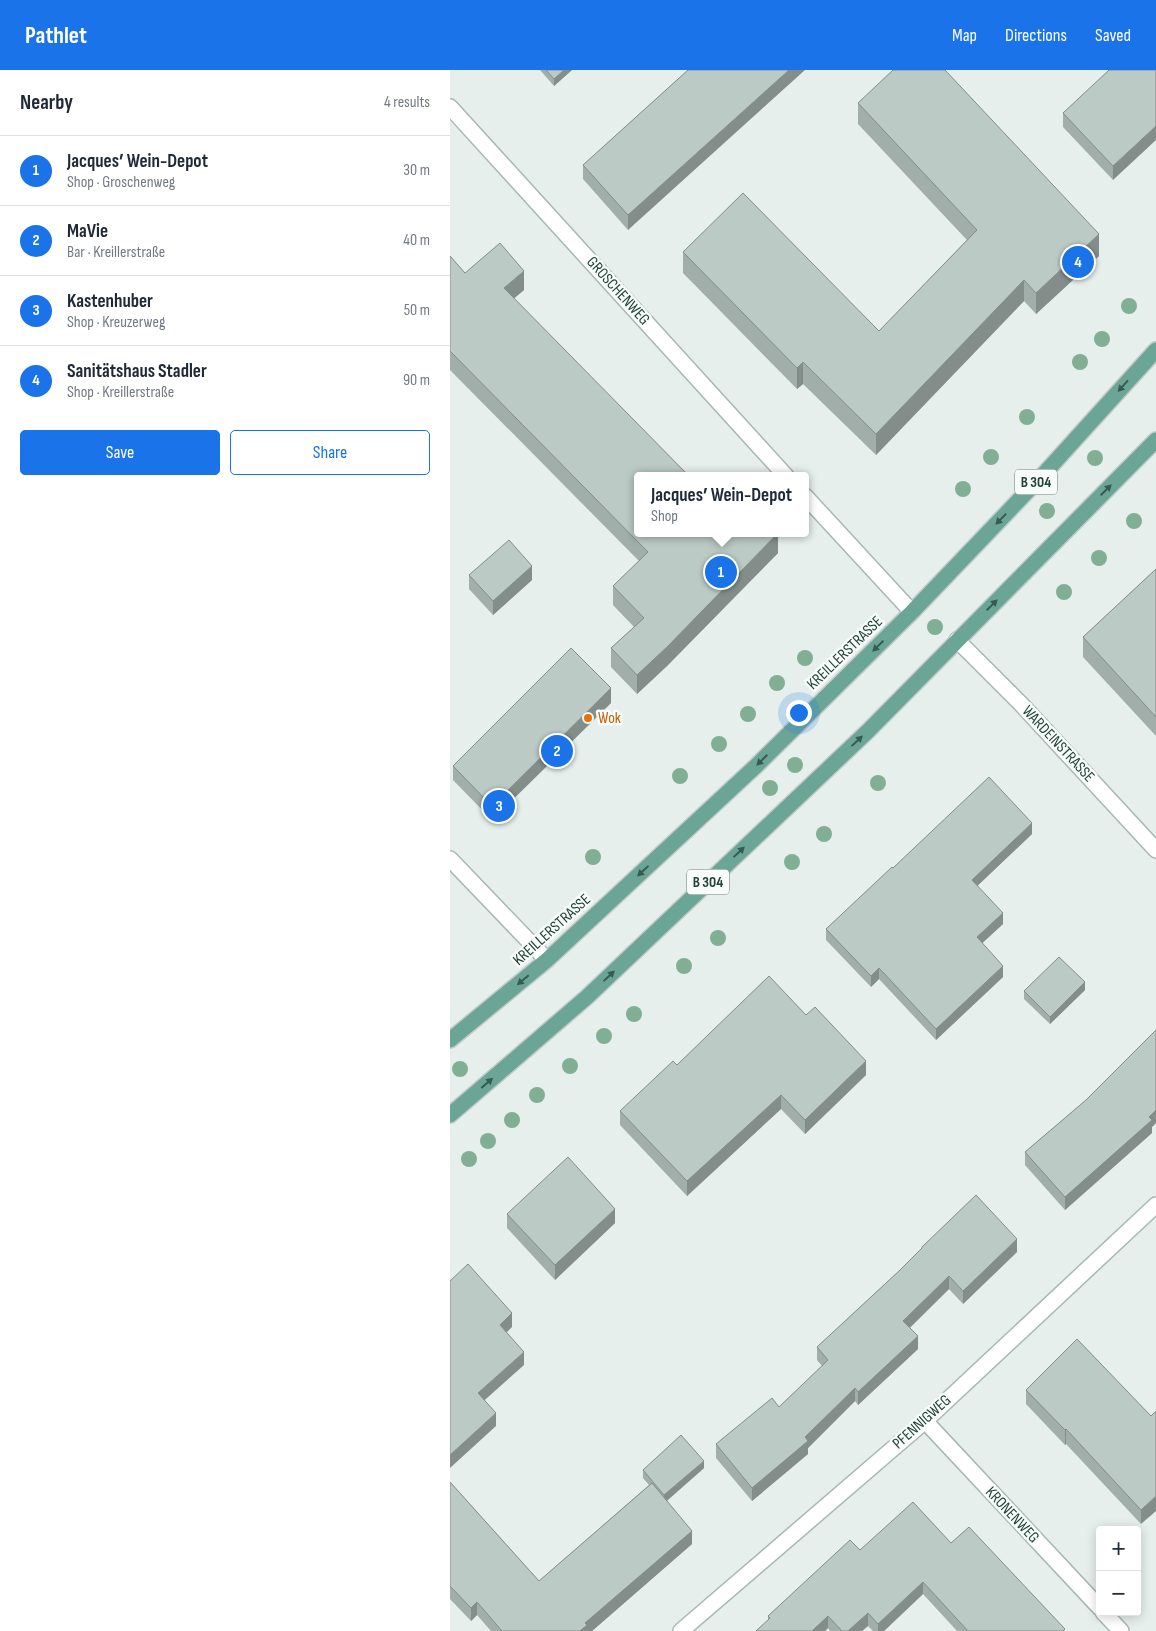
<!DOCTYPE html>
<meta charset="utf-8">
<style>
:root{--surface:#fff;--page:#f6f6f7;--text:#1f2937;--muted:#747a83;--line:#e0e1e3;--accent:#1a73e8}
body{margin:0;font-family:"Sofia Sans Condensed",sans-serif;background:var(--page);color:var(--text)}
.controls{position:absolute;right:15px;bottom:15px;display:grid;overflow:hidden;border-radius:5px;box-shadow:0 2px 12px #0003}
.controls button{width:45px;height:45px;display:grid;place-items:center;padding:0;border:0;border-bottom:1px solid var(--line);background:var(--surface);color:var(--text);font:25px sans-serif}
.you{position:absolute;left:348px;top:642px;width:18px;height:18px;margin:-12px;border:4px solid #fff;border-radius:50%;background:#1a73e8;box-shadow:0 0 0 8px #1a73e833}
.badge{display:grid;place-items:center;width:32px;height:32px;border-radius:50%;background:var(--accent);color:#fff;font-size:16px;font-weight:700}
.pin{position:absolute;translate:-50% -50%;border:2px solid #fff;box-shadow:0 1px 5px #0006}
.popup{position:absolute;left:184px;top:402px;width:175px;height:65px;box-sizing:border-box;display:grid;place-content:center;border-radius:5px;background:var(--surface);filter:drop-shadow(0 1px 4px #0005);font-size:16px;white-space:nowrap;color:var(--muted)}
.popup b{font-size:19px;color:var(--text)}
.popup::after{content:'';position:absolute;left:50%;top:100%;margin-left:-10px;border:10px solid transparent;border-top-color:var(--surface)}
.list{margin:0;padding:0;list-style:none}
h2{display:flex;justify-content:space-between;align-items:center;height:65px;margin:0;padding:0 20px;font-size:21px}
h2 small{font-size:16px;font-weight:400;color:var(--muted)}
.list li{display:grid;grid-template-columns:32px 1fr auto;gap:15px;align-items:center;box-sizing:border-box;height:70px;padding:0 20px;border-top:1px solid var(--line)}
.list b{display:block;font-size:19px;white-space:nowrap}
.list p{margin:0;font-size:16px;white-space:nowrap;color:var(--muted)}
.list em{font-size:16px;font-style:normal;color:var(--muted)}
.actions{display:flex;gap:10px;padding:15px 20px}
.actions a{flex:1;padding:11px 0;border:1px solid var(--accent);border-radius:5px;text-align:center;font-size:18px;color:var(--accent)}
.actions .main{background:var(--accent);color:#fff}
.map{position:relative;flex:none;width:706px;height:1561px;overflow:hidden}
header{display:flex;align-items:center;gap:30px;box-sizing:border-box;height:70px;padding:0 25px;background:var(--accent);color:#fff}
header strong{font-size:24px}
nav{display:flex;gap:28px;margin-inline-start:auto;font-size:18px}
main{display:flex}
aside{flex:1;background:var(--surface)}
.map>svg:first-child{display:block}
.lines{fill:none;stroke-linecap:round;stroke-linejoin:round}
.minor-casing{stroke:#a8b8b2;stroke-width:18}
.major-casing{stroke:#c2cac8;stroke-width:18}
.minor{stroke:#fff;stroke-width:15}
.major{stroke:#6aa596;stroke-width:15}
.tree{fill:#80af93}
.wall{fill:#a1aea9}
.shaded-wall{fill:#838d89}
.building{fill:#bbcac4;stroke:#838d89}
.oneway{fill:#365b51}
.food-dot{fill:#e8710a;stroke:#f7fbf9;stroke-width:2}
.labels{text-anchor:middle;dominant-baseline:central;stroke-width:5;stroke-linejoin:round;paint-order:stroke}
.shield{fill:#f7fbf9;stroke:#637a73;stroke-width:1}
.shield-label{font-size:15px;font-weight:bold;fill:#24423a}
.street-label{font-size:16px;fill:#24423a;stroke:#f7fbf9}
.food-label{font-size:16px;fill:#c56008;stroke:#f7fbf9;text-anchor:start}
</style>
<header>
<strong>Pathlet</strong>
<nav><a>Map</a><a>Directions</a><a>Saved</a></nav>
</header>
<main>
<aside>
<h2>Nearby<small>4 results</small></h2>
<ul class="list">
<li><span class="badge">1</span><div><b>Jacques’ Wein-Depot</b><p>Shop · Groschenweg</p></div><em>30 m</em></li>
<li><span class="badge">2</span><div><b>MaVie</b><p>Bar · Kreillerstraße</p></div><em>40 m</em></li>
<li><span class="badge">3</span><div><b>Kastenhuber</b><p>Shop · Kreuzerweg</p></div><em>50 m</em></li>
<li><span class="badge">4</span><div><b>Sanitätshaus Stadler</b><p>Shop · Kreillerstraße</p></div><em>90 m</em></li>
</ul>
<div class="actions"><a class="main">Save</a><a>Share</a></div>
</aside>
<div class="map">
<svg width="706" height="1561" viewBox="0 0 706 1561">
<rect width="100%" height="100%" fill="#e6efeb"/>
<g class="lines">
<g class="minor-casing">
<path id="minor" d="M0,37L336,406
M355,426L462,542
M507,570L571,634L706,780
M0,789L97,890
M475,1351L650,1538
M653,1542L671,1561
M231,1561L475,1351L706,1135"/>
</g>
<g class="major-casing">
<path id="major" d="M0,970L97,890L306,696L462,542L592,406L706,280
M0,1045L137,927L418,661L706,370"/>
</g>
<use href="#minor" class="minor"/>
<use href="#major" class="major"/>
</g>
<g class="tree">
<circle cx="679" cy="236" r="8"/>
<circle cx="652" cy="269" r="8"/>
<circle cx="630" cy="292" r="8"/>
<circle cx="577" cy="347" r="8"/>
<circle cx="541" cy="387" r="8"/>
<circle cx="645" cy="388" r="8"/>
<circle cx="513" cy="419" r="8"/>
<circle cx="597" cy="441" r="8"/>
<circle cx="684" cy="451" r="8"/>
<circle cx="649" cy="488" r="8"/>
<circle cx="614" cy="522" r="8"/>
<circle cx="485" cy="557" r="8"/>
<circle cx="355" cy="588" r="8"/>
<circle cx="327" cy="613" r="8"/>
<circle cx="298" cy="644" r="8"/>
<circle cx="269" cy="674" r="8"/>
<circle cx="345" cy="695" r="8"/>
<circle cx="230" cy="706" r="8"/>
<circle cx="428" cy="713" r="8"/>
<circle cx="320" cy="718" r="8"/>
<circle cx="374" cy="764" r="8"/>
<circle cx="143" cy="787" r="8"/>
<circle cx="342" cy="792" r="8"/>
<circle cx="268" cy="868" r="8"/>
<circle cx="234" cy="896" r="8"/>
<circle cx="184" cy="944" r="8"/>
<circle cx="154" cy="966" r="8"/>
<circle cx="120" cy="996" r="8"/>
<circle cx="10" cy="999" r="8"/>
<circle cx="87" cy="1025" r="8"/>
<circle cx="62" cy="1050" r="8"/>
<circle cx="38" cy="1071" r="8"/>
<circle cx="19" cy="1089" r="8"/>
</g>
<path class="wall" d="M90,0H122L104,16Z
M238,0L178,160L133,109V95Z
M706,0L663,110L613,57V43Z
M408,33L649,186L586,244L574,231L426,385L353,314L347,319L233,203V182L429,261L517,170L408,54Z
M0,186L15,203L74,220L64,228L187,406L328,483L217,596L187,624L161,597V578L184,557L163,535V516L189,491L0,300Z
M706,499V666L633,587V567Z
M19,505L82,510L43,545L19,519Z
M161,633L42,750L3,710V696Z
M582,764L527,816L553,854L532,873L553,907L486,970L429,909L421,917L376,870V859L443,798Z
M635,920L600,954L574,929V921Z
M356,945L416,1005L355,1064L331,1039L237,1126L170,1055V1041L227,995Z
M706,960V1053L702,1057V1063L615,1140L575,1095V1082L636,1030Z
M57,1144L165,1153L105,1210L57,1158Z
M472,1177L567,1182L513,1234L499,1219L460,1258L468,1279L408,1335L405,1331L358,1378V1384L302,1431L266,1388V1374L329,1337L372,1296L367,1290V1277L449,1201L472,1178Z
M576,1320L701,1346L691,1454L616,1374L615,1375L576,1334Z
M254,1398L217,1431L242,1474L142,1561H41L27,1545L21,1551L0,1529V1412L89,1511L199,1415L193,1408V1400Z
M501,1473L615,1561H507L473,1524L434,1561H423L418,1556L412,1561H380L378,1558L375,1561H306L318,1551V1546L410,1480Z"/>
<path class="shaded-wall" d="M114,0H122L104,16V9Z
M339,0H355L178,160V145Z
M706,56V70L663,110V96Z
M649,164V186L586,244V223Z
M74,201V220L54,237V218Z
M574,210V231L426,385V364Z
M353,292V314L347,319V298Z
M328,463V483L217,596L187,624V605Z
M82,496V510L43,545V531Z
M161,618V633L42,750V736Z
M582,753V764L522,821V810Z
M553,843V854L527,878V867Z
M553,896V907L486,970V959Z
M429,898V909L421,917V906Z
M635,912V920L600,954V947Z
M416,991V1005L355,1064V1050Z
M331,1025V1039L237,1126V1111Z
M706,1040V1053L702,1057V1063L615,1140V1127Z
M165,1139V1153L105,1210V1195Z
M567,1169V1182L513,1234V1221Z
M499,1206V1219L453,1264V1251Z
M62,1243V1257L50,1269V1255Z
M468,1266V1279L408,1335V1322Z
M74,1282V1295L28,1336V1323Z
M405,1318V1331L358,1378V1384L302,1431V1418Z
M46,1343V1356L0,1398V1385Z
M616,1359V1374L615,1375V1360Z
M254,1391V1398L214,1433V1425Z
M706,1426V1441L691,1454V1440Z
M242,1461V1474L142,1561H130L135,1553Z
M473,1512V1524L434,1561H428V1554Z
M27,1532V1545L21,1551V1538Z
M418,1543V1556L412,1561H398Z
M378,1546V1558L375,1561H362Z"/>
<path class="building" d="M96,0H114L104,9Z
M238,0H339L178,145L133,95Z
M443,0H495L649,164L586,223L574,210L426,364L353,292L347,298L233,182L293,123L429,261L527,160L408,33Z
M659,0H706V56L663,96L613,43Z
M50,173L74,201L54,218L239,406H187V463H328L217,577L187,605L161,578L194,548L163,516L198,482L0,281V186L15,203Z
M59,470L82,496L43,531L19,505Z
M706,499V647L633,567Z
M121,578L161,618L42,736L3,696Z
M539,707L582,753L522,810L553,843L527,867L553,896L486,959L429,898L421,906L376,859L442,797L443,798Z
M609,887L635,912L600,947L574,921Z
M319,906L356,945L365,937L416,991L355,1050L331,1025L237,1111L170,1041L223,991L227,995Z
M706,960V1040L699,1047L702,1050L615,1127L575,1082L636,1030Z
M118,1087L165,1139L105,1195L57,1144Z
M526,1125L567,1169L513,1221L499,1206L453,1251L468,1266L408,1322L405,1318L355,1367L358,1371L302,1418L266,1374L322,1328L329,1337L378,1290L367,1277L449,1201L472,1178V1177Z
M18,1194L62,1243L50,1255L74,1282L28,1323L46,1343L0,1385V1211Z
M627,1269L701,1346L706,1341V1426L691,1440L616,1359L615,1360L576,1320Z
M231,1365L254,1391L214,1425L193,1400Z
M0,1412L89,1511L202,1413L242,1461L135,1553L137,1555L130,1561H52L27,1532L21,1538L0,1516Z
M463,1432L501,1473L519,1457L615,1559L613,1561H518L473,1512L428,1554L418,1543L398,1561H392L378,1546L362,1561H306L320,1548L318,1546L400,1470L410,1480Z"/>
<defs><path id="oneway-solid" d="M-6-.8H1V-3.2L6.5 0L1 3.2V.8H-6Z" transform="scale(1.25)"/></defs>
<g class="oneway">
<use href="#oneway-solid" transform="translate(673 316) rotate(132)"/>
<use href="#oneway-solid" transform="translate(656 420) rotate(-45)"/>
<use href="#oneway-solid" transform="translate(551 449) rotate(134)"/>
<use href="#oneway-solid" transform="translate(542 535) rotate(-45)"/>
<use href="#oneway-solid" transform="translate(428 576) rotate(136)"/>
<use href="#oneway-solid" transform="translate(407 671) rotate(-43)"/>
<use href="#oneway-solid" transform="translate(312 690) rotate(135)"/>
<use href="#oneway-solid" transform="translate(289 782) rotate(-43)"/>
<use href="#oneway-solid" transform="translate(193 801) rotate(137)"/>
<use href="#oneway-solid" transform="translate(159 906) rotate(-43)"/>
<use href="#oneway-solid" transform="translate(73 910) rotate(140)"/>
<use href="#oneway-solid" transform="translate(37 1013) rotate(-41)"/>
</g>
<circle class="food-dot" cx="138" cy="648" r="5"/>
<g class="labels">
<g class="shield">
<rect x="565" y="399.5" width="42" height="25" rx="4"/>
<rect x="237" y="799.5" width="42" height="25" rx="4"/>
</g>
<g class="shield-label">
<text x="586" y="412">B 304</text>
<text x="258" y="812">B 304</text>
</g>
<g class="street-label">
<text transform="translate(168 221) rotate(48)">GROSCHENWEG</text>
<text transform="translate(395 583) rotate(-44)">KREILLERSTRASSE</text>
<text transform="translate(608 674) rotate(47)">WARDEINSTRASSE</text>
<text transform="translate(102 860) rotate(-42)">KREILLERSTRASSE</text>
<text transform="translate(472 1352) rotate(-42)">PFENNIGWEG</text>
<text transform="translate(562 1445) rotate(47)">KRONENWEG</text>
</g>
<g class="food-label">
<text x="148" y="648">Wok</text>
</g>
</g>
</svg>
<div class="controls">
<button>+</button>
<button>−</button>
</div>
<div class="you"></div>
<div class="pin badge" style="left:271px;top:502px">1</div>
<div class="popup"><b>Jacques’ Wein-Depot</b>Shop</div>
<div class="pin badge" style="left:107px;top:681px">2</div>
<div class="pin badge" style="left:49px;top:736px">3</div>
<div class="pin badge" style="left:628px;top:192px">4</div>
</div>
</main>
